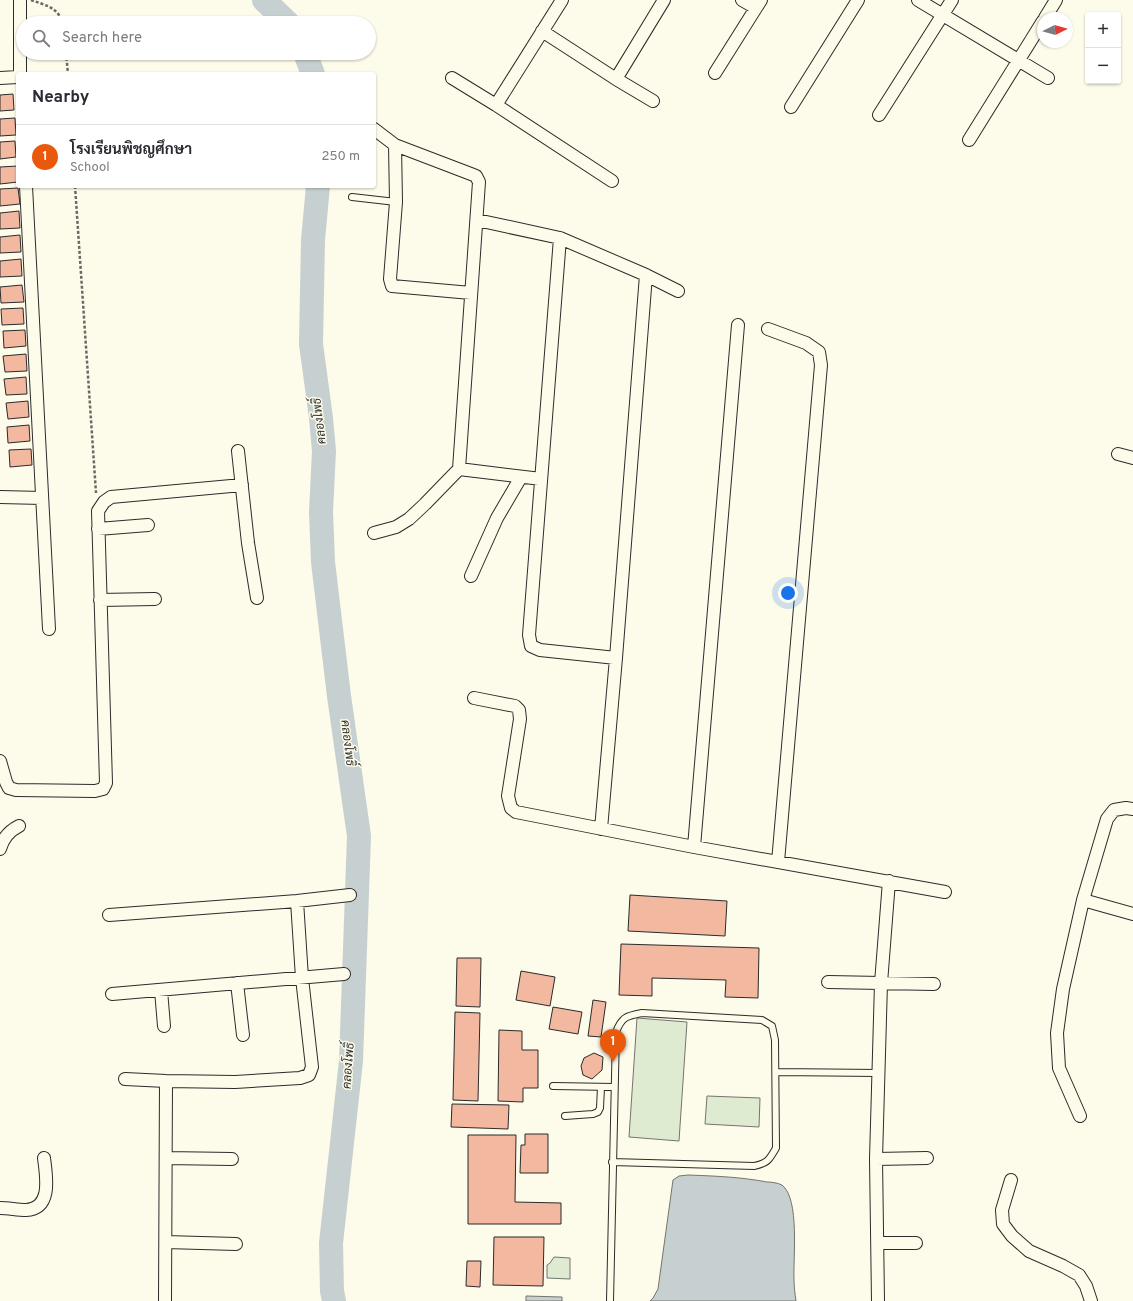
<!DOCTYPE html>
<meta charset="utf-8">
<style>
:root{--surface:#fff;--page:#f2f2f3;--text:#2b2b33;--muted:#7c7c81;--line:#e1e1e2;--accent:#ea580c}
body{margin:0;font-family:Overpass,Sarabun,sans-serif;background:var(--page);color:var(--text)}
.controls{position:absolute;right:12px;top:12px;display:grid;overflow:hidden;border-radius:4px;box-shadow:0 1px 3px #0004}
.controls button{width:36px;height:36px;display:grid;place-items:center;padding:0;border:0;border-bottom:1px solid var(--line);background:var(--surface);color:var(--text);font:20px sans-serif}
.compass{position:absolute;left:1037px;top:12px;width:36px;height:36px;border-radius:50%;background:var(--surface);box-shadow:0 1px 3px #0004;rotate:85deg}
.you{position:absolute;left:788px;top:593px;width:14px;height:14px;margin:-10px;border:3px solid #fff;border-radius:50%;background:#1a73e8;box-shadow:0 0 0 6px #1a73e833}
.badge{display:grid;place-items:center;width:26px;height:26px;border-radius:50%;background:var(--accent);color:#fff;font-size:13px;font-weight:700}
.pin{position:absolute;translate:-50% -33px;filter:drop-shadow(0 1px 2px #0008)}
.pin::after{content:'';position:absolute;top:21px;width:14px;height:12px;background:inherit;clip-path:polygon(0 0,100% 0,50% 100%)}
.list{margin:0;padding:0;list-style:none}
h2{display:flex;justify-content:space-between;align-items:center;height:52px;margin:0;padding:0 16px;font-size:17px}
h2 small{font-size:13px;font-weight:400;color:var(--muted)}
.list li{display:grid;grid-template-columns:26px 1fr auto;gap:12px;align-items:center;box-sizing:border-box;height:64px;padding:0 16px;border-top:1px solid var(--line)}
.list b{display:block;font-size:15px;white-space:nowrap}
.list p{margin:0;font-size:13px;white-space:nowrap;color:var(--muted)}
.list em{font-size:13px;font-style:normal;color:var(--muted)}
.icon{flex:none;width:22px;height:22px;fill:none;stroke:currentColor;stroke-width:2;stroke-linecap:round;stroke-linejoin:round}
.map{position:relative;flex:none;width:1133px;height:1301px;overflow:hidden}
.search{position:absolute;background:var(--surface);box-shadow:0 1px 3px #0004;left:16px;top:16px;width:360px;height:44px;display:flex;align-items:center;gap:10px;box-sizing:border-box;padding:0 14px;border-radius:22px;color:var(--muted);font-size:15px}
.panel{position:absolute;background:var(--surface);box-shadow:0 1px 3px #0004;left:16px;top:72px;width:360px;height:116px;border-radius:4px}
.map>svg:first-child{display:block}
.green{fill:#deebd1;stroke:#74746e}
.water{fill:#c7d0d0;stroke:#74746e}
.lines{fill:none;stroke-linecap:round;stroke-linejoin:round}
.river{stroke:#c7d0d0;stroke-width:24}
.building{fill:#f2b8a0;stroke:#2b2b2b}
.lane-casing{stroke:#2b2b2b;stroke-width:8}
.street-casing{stroke:#2b2b2b;stroke-width:14}
.path{stroke:#6a6964;stroke-width:2.5;stroke-dasharray:3 2;stroke-linecap:butt}
.lane{stroke:#fdfbea;stroke-width:6}
.street{stroke:#fdfbea;stroke-width:12}
.labels{text-anchor:middle;dominant-baseline:central;stroke-width:3;stroke-linejoin:round;paint-order:stroke}
.water-label{font-size:12px;font-style:italic;fill:#2b2b2b;stroke:#fdfbea}
</style>
<div class="map">
<svg width="1133" height="1301" viewBox="0 0 1133 1301">
<rect width="100%" height="100%" fill="#fdfbea"/>
<path class="green" d="M637,1018L687,1022L679,1141L629,1137Z
M707,1096L760,1098L759,1127L705,1124Z
M554,1257L570,1258V1279L547,1278V1265L550,1263Z"/>
<path class="water" d="M688,1175C715,1176 741,1177 767,1182C772,1182 778,1183 782,1185C800,1199 793,1258 794,1280C794,1287 795,1294 796,1301H650L653,1298L658,1289L673,1180L679,1176Z
M526,1296L562,1297V1301H526Z"/>
<g class="lines">
<path class="river" d="M264,0L288,23
M305,53L313,74
M318,186L313,240L311,344L321,418L324,451L321,512L323,562L339,696L359,836L351,1061L331,1243L332,1291L334,1301"/>
</g>
<path class="building" d="M13,94L14,110L0,111V95Z
M15,118L16,135L0,136V119Z
M15,141L16,157L0,159V142Z
M18,166V182L0,184V167Z
M18,188L20,204L0,206V189Z
M19,211L20,228L0,229V213Z
M20,235L21,252L0,253V237Z
M21,259L22,276L0,277V261Z
M22,285L24,302L1,303L0,287Z
M23,308L24,324L2,325L1,309Z
M25,330L26,346L4,348L3,331Z
M26,354L27,371L5,372L3,356Z
M26,377L27,394L6,395L4,379Z
M28,401L29,417L8,419L6,403Z
M29,425L30,441L8,443L7,427Z
M31,449L32,465L10,467L9,450Z
M630,895L727,901L725,936L628,931Z
M621,944L759,948L758,998L725,997L726,980L652,978V996L619,995Z
M457,958H481L480,1007L456,1006Z
M521,971L555,977L550,1006L516,1000Z
M593,1000L606,1002L601,1037L588,1036Z
M553,1007L582,1012L578,1034L549,1029Z
M455,1012L480,1013L478,1101L453,1100Z
M499,1030L522,1031V1050H538V1088H523V1102L498,1101Z
M594,1053L603,1057L602,1070L592,1079L583,1075L581,1066L584,1058Z
M452,1104L509,1105L508,1129L451,1127Z
M525,1134H548V1173H520L521,1145H525Z
M468,1135H516L515,1202L561,1203V1224H468Z
M494,1237H544L543,1286L493,1285Z
M467,1261H481L480,1287L466,1286Z"/>
<g class="lines">
<g class="lane-casing">
<path id="lane" d="M352,197L396,202
M776,1072L879,1073
M553,1086L614,1087
M565,1116L593,1114L598,1112L600,1108L601,1087
M610,1301L616,1032C622,1017 626,1016 642,1013L762,1020L772,1026L775,1040L776,1148C769,1160 768,1163 754,1166L612,1162"/>
</g>
<g class="street-casing">
<path id="street" d="M20,0V74
M742,0L756,8
M918,0L1048,78
M1045,18L1056,0
M542,31L616,79L653,101
M715,73L761,0
M0,78L18,77
M452,78L496,105L612,181
M616,79L664,0
M496,105L562,0
M791,107L858,0
M879,115L952,0
M969,140L1043,21
M395,145L396,202L390,279L392,286L471,293
M26,186L49,629
M477,220L560,238L646,275L678,291
M560,238L529,635L531,646L540,650L616,658
M768,329L806,343L819,352L821,365L778,862
M238,451L248,543L257,598
M1118,454L1133,458
M459,469L541,479
M0,497L42,498
M98,529L148,525
M374,533L396,527L409,519L425,504L459,469L479,182L476,176L471,174L395,145L374,129
M471,576L497,518L521,477
M100,600L155,599
M474,698L515,706L519,710L520,719L508,796L511,808L516,812L694,847L945,892
M0,761L6,782L9,788L16,790L95,791L103,789L106,783L98,511L104,502L111,497L242,485
M601,829L616,658L646,275
M694,847L738,325
M0,849C3,838 9,831 19,826
M1083,900L1133,914
M109,915L297,901L350,895
M828,982L934,984
M237,983L243,1035
M161,990L164,1026
M112,994L344,974
M125,1079L166,1081L235,1082L300,1078L309,1075L312,1067L302,978L297,901
M1080,1116L1059,1068L1057,1033L1063,989L1083,900L1107,819L1114,810L1126,808L1133,809
M166,1158L232,1159
M876,1159L927,1158
M1011,1180L1002,1210L1003,1224L1012,1236L1029,1251L1063,1266L1079,1275L1086,1286L1091,1301
M0,1208C9,1208 17,1210 26,1210C53,1209 46,1175 44,1158
M166,1242L236,1244
M877,1243H916
M165,1301L166,1081
M878,1301L876,1159L881,983L889,881"/>
</g>
<path class="path" d="M31,0C44,5 59,7 62,23
M66,53L68,74
M75,186L96,493"/>
<use href="#lane" class="lane"/>
<use href="#street" class="street"/>
</g>
<g class="labels">
<g class="water-label">
<text transform="translate(320 421) rotate(-97)">คลองโพธิ์</text>
<text transform="translate(347 743) rotate(83)">คลองโพธิ์</text>
<text transform="translate(349 1066) rotate(-86)">คลองโพธิ์</text>
</g>
</g>
</svg>
<div class="controls">
<button>+</button>
<button>−</button>
</div>
<svg class="compass" viewBox="-18 -18 36 36"><path d="M0-13l5 13h-10z" fill="#e53935"/><path d="M0 13l5-13h-10z" fill="#7c7c81"/></svg>
<div class="you"></div>
<div class="pin badge" style="left:613px;top:1062px">1</div>
<div class="search"><svg class="icon" aria-label="search" viewBox="0 0 24 24"><circle cx="10" cy="10" r="6"/><path d="M15 15l6 6"/></svg>Search here</div>
<section class="panel">
<h2>Nearby<small></small></h2>
<ul class="list">
<li><span class="badge">1</span><div><b>โรงเรียนพิชญศึกษา</b><p>School</p></div><em>250 m</em></li>
</ul>
</section>
</div>
